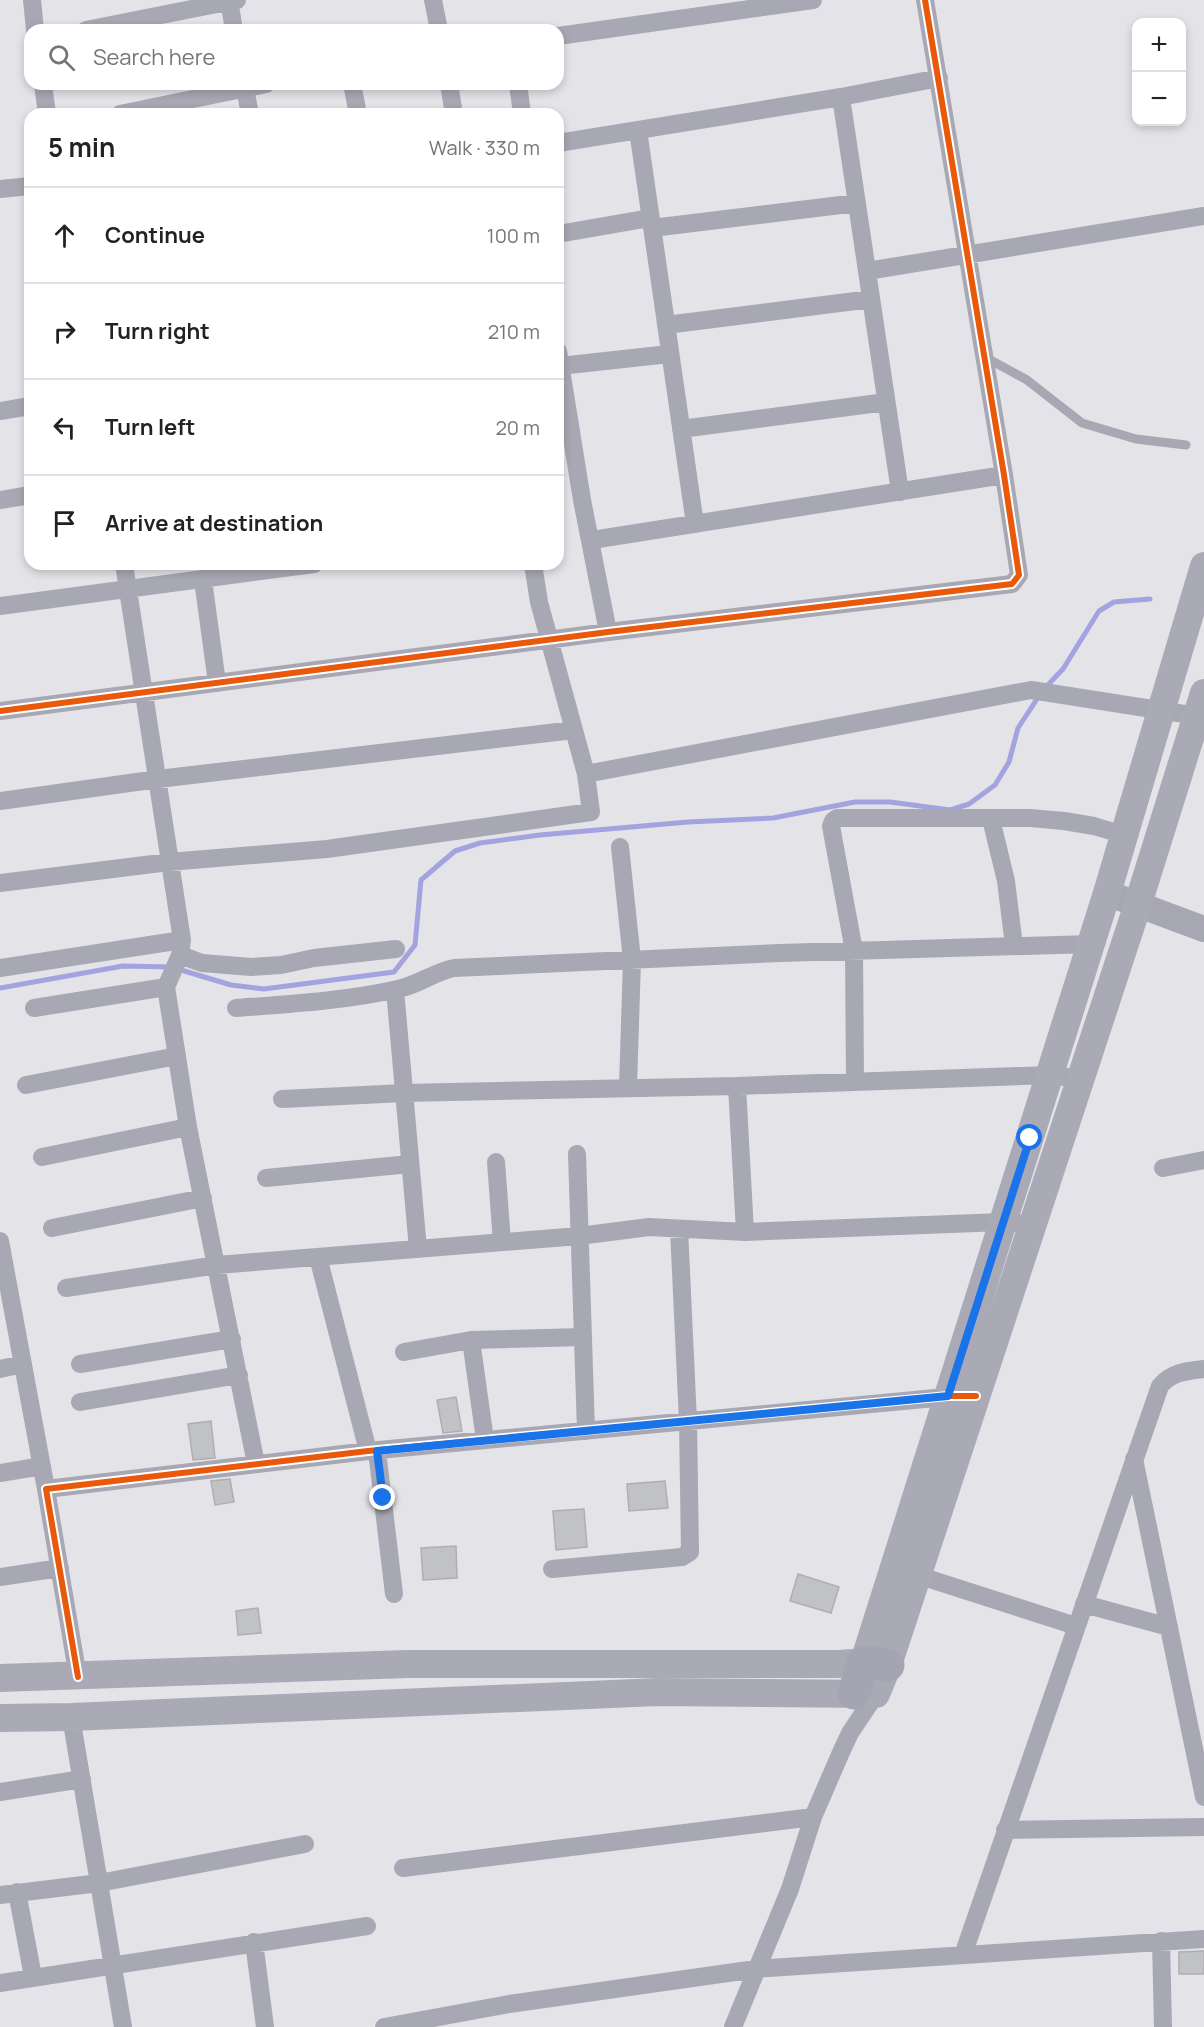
<!DOCTYPE html>
<meta charset="utf-8">
<style>
:root{--surface:#fff;--page:#f6f6f6;--text:#222;--muted:#767676;--line:#e0e0e0}
body{margin:0;font-family:Manrope,sans-serif;background:var(--page);color:var(--text)}
.controls{position:absolute;right:18px;top:18px;display:grid;overflow:hidden;border-radius:12px;box-shadow:0 3px 9px #0003}
.controls button{width:54px;height:54px;display:grid;place-items:center;padding:0;border:0;border-bottom:2px solid var(--line);background:var(--surface);color:var(--text);font:30px sans-serif}
.stop{position:absolute;width:18px;height:18px;margin:-14px;border:4px solid #1a73e8;border-radius:50%;background:#fff}
.stop.end{background:#1a73e8;border-color:#fff;box-shadow:0 2px 6px #0008}
.list{margin:0;padding:0;list-style:none}
h2{display:flex;justify-content:space-between;align-items:center;height:78px;margin:0;padding:0 24px;font-size:26px}
h2 small{font-size:20px;font-weight:400;color:var(--muted)}
.list li{display:grid;grid-template-columns:39px 1fr auto;gap:18px;align-items:center;box-sizing:border-box;height:96px;padding:0 24px;border-top:2px solid var(--line)}
.list b{display:block;font-size:22px;white-space:nowrap}
.list em{font-size:20px;font-style:normal;color:var(--muted)}
.icon{flex:none;width:33px;height:33px;fill:none;stroke:currentColor;stroke-width:2;stroke-linecap:round;stroke-linejoin:round}
.map{position:relative;flex:none;width:1204px;height:2027px;overflow:hidden}
.search{position:absolute;background:var(--surface);box-shadow:0 3px 9px #0003;left:24px;top:24px;width:540px;height:66px;display:flex;align-items:center;gap:15px;box-sizing:border-box;padding:0 21px;border-radius:18px;color:var(--muted);font-size:22px}
.panel{position:absolute;background:var(--surface);box-shadow:0 3px 9px #0003;left:24px;top:108px;width:540px;height:462px;border-radius:18px}
.map>svg:first-child{display:block}
.lines{fill:none;stroke-linecap:round;stroke-linejoin:round}
.stream{stroke:#a3a3e0;stroke-width:5}
.building{fill:#c1c2c6;stroke:#aeaeb3;stroke-width:1.5}
.lane{stroke:#a7a8b3;stroke-width:9}
.street{stroke:#a7a8b3;stroke-width:18}
.secondary{stroke:#a7a7b3;stroke-width:26}
.primary{stroke:#a9aab6;stroke-width:28}
.highway{stroke:#a5a4b2;stroke-width:33}
.cycleway-casing{stroke:#fff;stroke-width:10}
.cycleway{stroke:#e8590c;stroke-width:6}
.route{stroke:#1a73e8;stroke-width:8}
</style>
<div class="map">
<svg width="1204" height="2027" viewBox="0 0 1204 2027">
<rect width="100%" height="100%" fill="#e3e3e8"/>
<g class="lines">
<path class="stream" d="M1045,688L1063,669L1099,611L1114,602L1150,599
M0,988L123,966L171,967L231,985L264,989L394,972L415,945L421,880L455,851L480,843L540,835L688,822L773,818L855,802H890L950,810L969,804L995,785L1009,762L1018,728L1039,696"/>
</g>
<path class="building" d="M456,1397L462,1431L443,1433L437,1400Z
M211,1421L215,1458L193,1460L188,1424Z
M230,1479L234,1502L215,1505L211,1481Z
M665,1481L668,1508L629,1511L627,1484Z
M584,1509L587,1547L556,1550L553,1511Z
M456,1546L457,1578L423,1580L421,1548Z
M798,1574L839,1587L831,1613L790,1601Z
M258,1608L261,1633L238,1635L236,1611Z
M1204,1951V1974H1179V1952Z"/>
<g class="lines">
<path class="lane" d="M985,357L1027,380L1082,423L1136,439L1186,445"/>
<path class="street" d="M32,0L35,30
M229,0L234,30
M433,0L439,30
M86,30L237,0
M558,36L813,0
M43,84L47,114
M244,84L250,114
M352,84L358,114
M449,84L454,114
M518,84L522,114
M841,97L939,78
M120,114L266,84
M638,130L695,524
M558,143L841,97L900,492
M0,189L30,186
M652,228L857,203
M558,234L650,218
M867,271L1204,216
M666,325L871,299
M558,351L582,500L608,632
M560,366L669,354
M0,411L30,406
M681,429L886,402
M0,500L30,495
M592,540L1004,475
M124,564L182,940L180,955L166,987L188,1127L256,1464
M203,580L217,683
M0,606L314,564
M0,711L608,632L1012,584L1019,575L1004,475L925,0
M586,774L1031,690L1197,716
M0,801L158,779L574,730
M991,819L1006,881L1014,946
M620,847L632,960L628,1087
M0,883L169,862L327,849L591,812L586,774L539,602L533,564
M180,955L202,963L251,967L281,965L314,958L396,949
M0,968L182,940
M395,990L418,1249
M34,1008L166,987
M236,1008C290,1004 344,1001 398,989C418,985 434,972 454,968L780,953L1091,944
M855,1080L854,951L831,826L833,821L837,818H1030L1064,821L1094,826L1124,835
M26,1085L177,1056
M737,1086L745,1232
M282,1099L404,1093L737,1086L1050,1075L1080,1079
M577,1154L586,1431
M42,1157L188,1127
M496,1162L502,1242
M1163,1168L1204,1160
M266,1178L410,1164
M52,1228L203,1198
M0,1241L46,1489
M318,1257L368,1451
M66,1288L217,1265L579,1236L649,1227L745,1232L1003,1222L1032,1225
M471,1340L485,1440
M404,1352L471,1340L583,1337
M80,1364L232,1339
M0,1369L23,1364
M80,1402L239,1375
M377,1451L394,1594
M1134,1459L1204,1797
M0,1473L42,1466
M552,1569L682,1557L690,1552L688,1421L679,1229
M917,1575L1076,1626
M0,1577L60,1568
M1084,1604L1169,1627
M78,1677L46,1489L368,1451L957,1396
M0,1792L82,1779
M1005,1830L1204,1827
M403,1868L813,1817
M17,1892L33,1977
M0,1895L99,1883L71,1717
M1161,1941L1163,2027
M254,1942L265,2027
M963,1955L1160,1386C1172,1372 1186,1371 1204,1369
M0,1983L367,1926
M123,2027L99,1883L305,1844
M384,2027L509,2004L756,1969L1204,1939
M733,2027L790,1889L813,1817L842,1750L850,1733L876,1694"/>
<path class="secondary" d="M1107,893L1204,929"/>
<path class="primary" d="M0,1678L407,1664H840L864,1662L1107,893L1204,566
M0,1718L71,1717L658,1692L876,1694L888,1665L1138,904L1204,693"/>
<path class="highway" d="M854,1693L864,1662L888,1665"/>
<g class="cycleway-casing">
<path id="cycleway" d="M0,711L608,632L1012,584L1019,575L1004,475L925,0
M78,1677L46,1489L368,1451L948,1396H976"/>
</g>
<use href="#cycleway" class="cycleway"/>
</g>
<g class="lines">
<path class="route" d="M383,1498L377,1451L948,1396L1030,1138"/>
</g>
</svg>
<div class="controls">
<button>+</button>
<button>−</button>
</div>
<div class="stop" style="left:1030px;top:1138px"></div>
<div class="stop end" style="left:383px;top:1498px"></div>
<div class="search"><svg class="icon" aria-label="search" viewBox="0 0 24 24"><circle cx="10" cy="10" r="6"/><path d="M15 15l6 6"/></svg>Search here</div>
<section class="panel">
<h2>5 min<small>Walk · 330 m</small></h2>
<ul class="list">
<li><svg class="icon" aria-label="ahead" viewBox="0 0 24 24"><path d="M12 20V5M6 11l6-6 6 6"/></svg><div><b>Continue</b></div><em>100 m</em></li>
<li><svg class="icon" aria-label="right" viewBox="0 0 24 24"><path d="M7 20v-9h11M14 6l5 5-5 5"/></svg><div><b>Turn right</b></div><em>210 m</em></li>
<li><svg class="icon" aria-label="left" viewBox="0 0 24 24"><path d="M17 20v-9H6M10 6l-5 5 5 5"/></svg><div><b>Turn left</b></div><em>20 m</em></li>
<li><svg class="icon" aria-label="arrive" viewBox="0 0 24 24"><path d="M6 21V4h12l-3 4 3 4H6"/></svg><div><b>Arrive at destination</b></div></li>
</ul>
</section>
</div>
